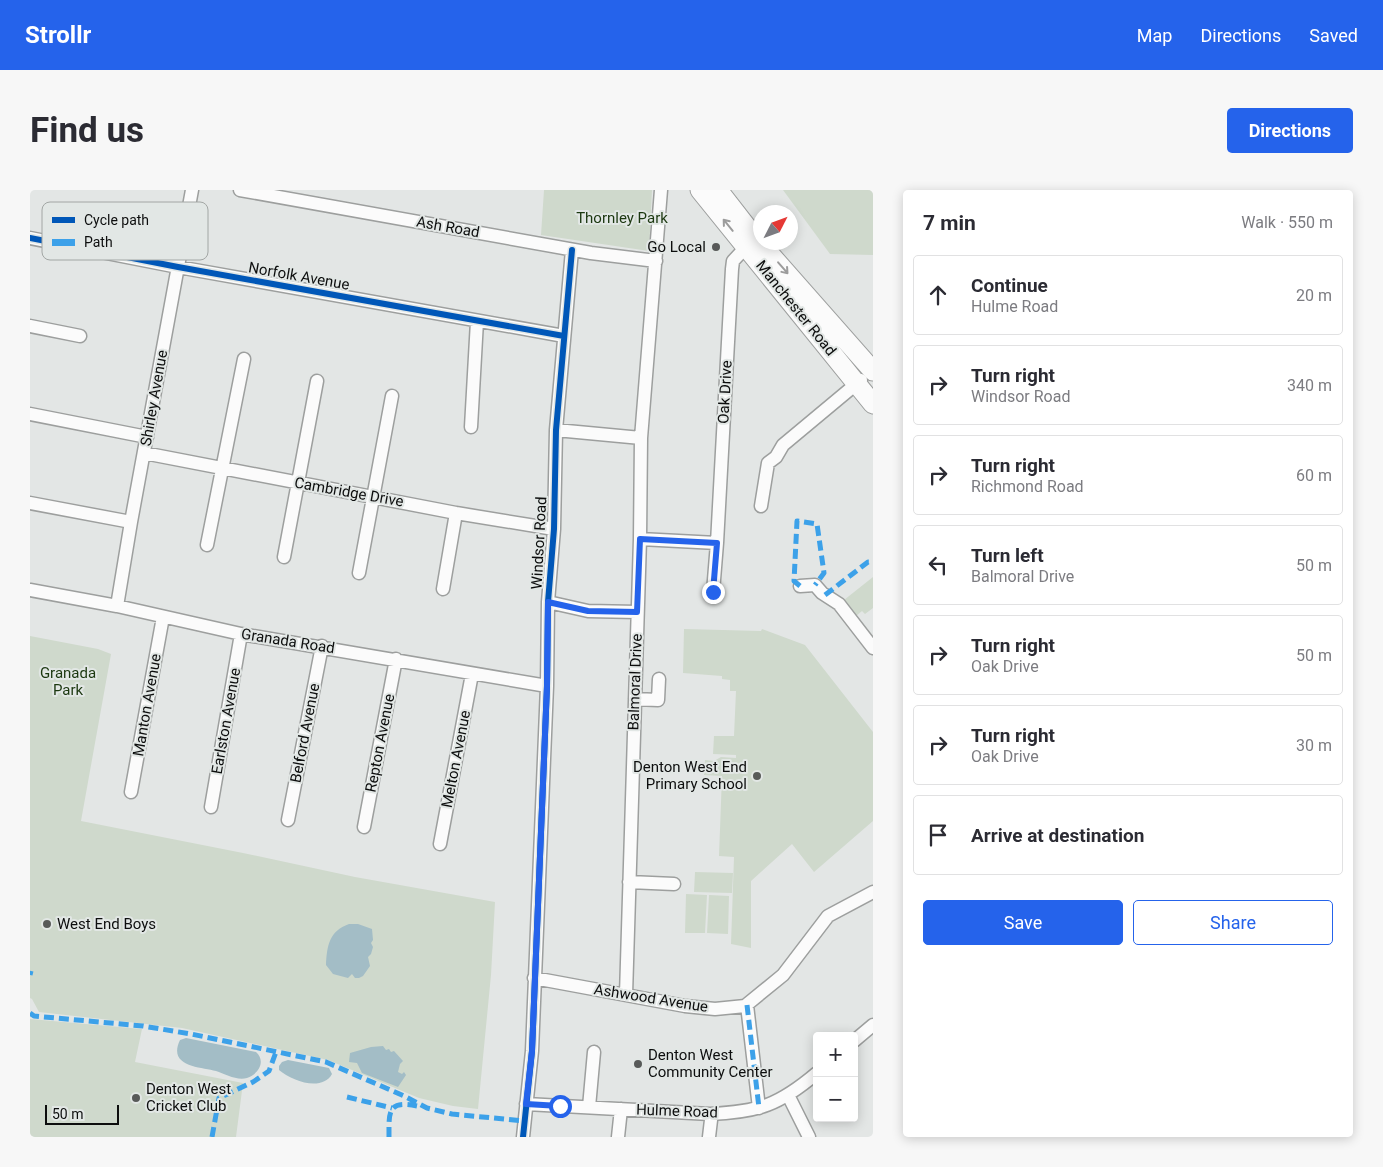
<!DOCTYPE html>
<meta charset="utf-8">
<style>
:root{--surface:#fff;--page:#f7f7f7;--text:#2b2b33;--muted:#7c7c81;--line:#e1e1e2;--accent:#2563eb}
body{margin:0;font-family:Roboto,sans-serif;background:var(--page);color:var(--text)}
.controls{position:absolute;right:15px;bottom:15px;display:grid;overflow:hidden;border-radius:5px;box-shadow:0 2px 12px #0003}
.controls button{width:45px;height:45px;display:grid;place-items:center;padding:0;border:0;border-bottom:1px solid var(--line);background:var(--surface);color:var(--text);font:25px sans-serif}
.compass{position:absolute;left:723px;top:15px;width:45px;height:45px;border-radius:50%;background:var(--surface);box-shadow:0 2px 12px #0003;rotate:48deg}
.scale{position:absolute;left:15px;bottom:12px;width:74px;box-sizing:border-box;padding-left:5px;border:2px solid #0d0e0e;border-top:0;font-size:14px;line-height:18px;white-space:nowrap;color:#0d0e0e;-webkit-text-stroke:4px #e2e7e5;paint-order:stroke}
.stop{position:absolute;width:15px;height:15px;margin:-11px;border:4px solid #2563eb;border-radius:50%;background:#fff}
.stop.end{background:#2563eb;border-color:#fff;box-shadow:0 1px 5px #0008}
.list{margin:0;padding:0;list-style:none}
h2{display:flex;justify-content:space-between;align-items:center;height:65px;margin:0;padding:0 20px;font-size:21px}
h2 small{font-size:16px;font-weight:400;color:var(--muted)}
.list li{display:grid;grid-template-columns:32px 1fr auto;gap:15px;align-items:center;box-sizing:border-box;height:80px;margin:0 10px 10px;padding:0 10px;border:1px solid var(--line);border-radius:5px}
.list b{display:block;font-size:19px;white-space:nowrap}
.list p{margin:0;font-size:16px;white-space:nowrap;color:var(--muted)}
.list em{font-size:16px;font-style:normal;color:var(--muted)}
.actions{display:flex;gap:10px;padding:15px 20px}
.actions a{flex:1;padding:11px 0;border:1px solid var(--accent);border-radius:5px;text-align:center;font-size:18px;color:var(--accent)}
.actions .main{background:var(--accent);color:#fff}
.icon{flex:none;width:28px;height:28px;fill:none;stroke:currentColor;stroke-width:2;stroke-linecap:round;stroke-linejoin:round}
.map{position:relative;flex:none;width:843px;height:947px;overflow:hidden;border-radius:5px}
header{display:flex;align-items:center;gap:30px;box-sizing:border-box;height:70px;padding:0 25px;background:var(--accent);color:#fff}
header strong{font-size:24px}
nav{display:flex;gap:28px;margin-inline-start:auto;font-size:18px}
.intro{display:flex;align-items:center;justify-content:space-between;box-sizing:border-box;height:120px;padding:0 30px}
h1{margin:0;font-size:35px}
.button{padding:12px 22px;border-radius:5px;background:var(--accent);color:#fff;font-size:18px;font-weight:700}
main{display:flex;gap:30px;padding:0 30px}
aside{flex:1;background:var(--surface);border-radius:5px;box-shadow:0 2px 12px #0003}
.map>svg:first-child{display:block}
.green{fill:#cfd9cc}
.water{fill:#a3bdc6}
.lines{fill:none;stroke-linecap:round;stroke-linejoin:round}
.minor-casing{stroke:#9d9f9e;stroke-width:15}
.highway-casing{stroke:#9d9f9e;stroke-width:21}
.minor{stroke:#fbfbfb;stroke-width:12}
.highway{stroke:#fbfbfb;stroke-width:19}
.quiet{stroke:#3ca1e9;stroke-width:5;stroke-dasharray:10 5;stroke-linecap:butt}
.cycleway-casing{stroke:#e2e7e5;stroke-width:9}
.cycleway{stroke:#0057b8;stroke-width:6}
.oneway{stroke:#9c9c9c}
.route{stroke:#2563eb;stroke-width:6}
.poi-dot{fill:#585a59;stroke:#e2e7e5;stroke-width:2}
.labels{text-anchor:middle;dominant-baseline:central;stroke-width:4;stroke-linejoin:round;paint-order:stroke}
.park-label{font-size:15px;fill:#1c3810;stroke:#e2e7e5}
.street-label{font-size:15px;fill:#0d0e0e;stroke:#e2e7e5}
.poi-label{font-size:15px;fill:#0d0e0e;stroke:#e2e7e5;text-anchor:start}
.key{fill:#e2e7e5;stroke:#a2a6a4;stroke-width:1}
.key-label{font-size:14px;fill:#0d0e0e}
</style>
<header>
<strong>Strollr</strong>
<nav><a>Map</a><a>Directions</a><a>Saved</a></nav>
</header>
<div class="intro"><h1>Find us</h1><a class="button">Directions</a></div>
<main>
<div class="map">
<svg width="843" height="947" viewBox="0 0 843 947">
<rect width="100%" height="100%" fill="#e3e6e5"/>
<path class="green" d="M514,0H622L619,61L511,45Z
M753,0H843V65L800,64Z
M843,387V418L835,424L832,421L826,426L814,410Z
M654,439L731,441L732,439L775,455L843,542V631L784,682L762,654L721,691V758L701,754L704,667L689,666L692,586L674,585L675,570L684,571L691,567L706,568V565L683,564L684,546H704L706,501H700V490L692,489V486L653,483Z
M0,446L68,459L81,464L51,631L213,663L325,687L465,712L461,785L448,919L423,916L389,908L298,870L152,838L9,822L2,809L0,808Z
M665,682L703,683L702,703L664,702Z
M656,704L677,705L675,743H655Z
M679,705L699,706L698,744L677,743Z
M0,829L112,839L105,872L213,893L206,947H0Z"/>
<path class="water" d="M319,734H328L342,739L343,750L341,753L343,757L341,764L338,767L340,776L333,786L329,788H325L322,784L318,788L303,784L296,775C297,756 299,741 319,734Z
M156,848L226,862C236,871 229,884 217,888C207,891 195,884 186,881C171,877 137,877 150,850Z
M353,856L356,860L359,859L361,862L364,861L373,871L370,874L368,882L372,884L374,882L376,885L368,897L332,883L327,873L319,872L320,863L341,857Z
M258,870L299,878L302,884C292,902 262,891 249,880V876L252,872Z"/>
<g class="lines">
<g class="minor-casing">
<path id="minor" d="M210,0L561,63L626,71
M0,48L148,77L534,146
M0,136L50,146
M0,224L117,247
M441,237L447,131
M526,240L611,248
M114,263L426,323L524,339
M0,313L101,332
M731,316L738,273L746,267L753,255L831,190
M610,349L687,353
M177,355L214,169
M254,367L287,191
M329,383L362,206
M770,396L785,395L792,403L809,414L843,458
M413,399L426,323
M0,400L87,416L211,444L517,496
M683,402L687,353L702,79L703,71L716,57
M518,412L558,421L607,422
M87,416L101,332L162,0
M605,509L628,510L629,489
M101,602L133,427
M181,617L211,444
M258,630L292,456
M334,637L366,469
M410,654L442,484
M599,692L644,694
M504,788L655,816L685,819L715,816L753,785L798,726L843,702
M596,805L610,349L611,248L631,0
M717,815L729,918
M824,851L843,835
M758,905L779,947
M496,914L680,924C729,922 749,915 787,883
M559,917L564,862
M493,947L502,861L517,496L518,412L524,339L526,240L542,60
M588,947L591,919
M679,947L681,930L680,924"/>
</g>
<g class="highway-casing">
<path id="highway" d="M670,0L843,214
M688,0L723,45L843,181"/>
</g>
<use href="#minor" class="minor"/>
<use href="#highway" class="highway"/>
<path class="quiet" d="M770,396L764,391L767,331L787,334L794,383L785,395
M795,405L838,372H843
M0,785L1,781
M717,815L729,918
M0,823L4,826L113,836L161,844L296,872L374,906L397,918L422,924L494,931
M317,907L362,918
M182,947L189,908L223,892L239,881L246,862
M359,947C359,922 357,910 387,916"/>
<g class="cycleway-casing">
<path id="cycleway" d="M0,48L148,77L534,146
M493,947L502,861L517,496L518,412L524,339L526,240L542,60"/>
</g>
<use href="#cycleway" class="cycleway"/>
</g>
<defs><path id="oneway-shaft" d="M-6 0H5M1.5-3L5.5 0L1.5 3" fill="none" stroke-width="1.6" stroke-linecap="round" stroke-linejoin="round" transform="scale(1.25)"/></defs>
<g class="oneway">
<use href="#oneway-shaft" transform="translate(698 35) rotate(-129)"/>
<use href="#oneway-shaft" transform="translate(753 78) rotate(49)"/>
</g>
<g class="lines">
<path class="route" d="M530,916L496,914L502,861L517,496L518,412L558,421L607,422L610,349L687,353L683,402"/>
</g>
<g class="poi-dot">
<circle cx="686" cy="57" r="5"/>
<circle cx="727" cy="586" r="5"/>
<circle cx="17" cy="734" r="5"/>
<circle cx="608" cy="874" r="5"/>
<circle cx="106" cy="908" r="5"/>
</g>
<g class="labels">
<g class="park-label">
<text x="592" y="28">Thornley Park</text>
<text x="38" y="483">Granada<tspan x="38" dy="17">Park</tspan></text>
</g>
<g class="street-label">
<text transform="translate(418 37) rotate(10)">Ash Road</text>
<text transform="translate(269 86) rotate(10)">Norfolk Avenue</text>
<text transform="translate(766 118) rotate(51)">Manchester Road</text>
<text transform="translate(695 202) rotate(-87)">Oak Drive</text>
<text transform="translate(124 208) rotate(-80)">Shirley Avenue</text>
<text transform="translate(319 302) rotate(10)">Cambridge Drive</text>
<text transform="translate(509 353) rotate(-87)">Windsor Road</text>
<text transform="translate(258 451) rotate(9)">Granada Road</text>
<text transform="translate(605 492) rotate(-88)">Balmoral Drive</text>
<text transform="translate(117 515) rotate(-80)">Manton Avenue</text>
<text transform="translate(196 531) rotate(-80)">Earlston Avenue</text>
<text transform="translate(275 543) rotate(-79)">Belford Avenue</text>
<text transform="translate(350 553) rotate(-79)">Repton Avenue</text>
<text transform="translate(426 569) rotate(-79)">Melton Avenue</text>
<text transform="translate(621 808) rotate(9)">Ashwood Avenue</text>
<text transform="translate(647 921) rotate(2)">Hulme Road</text>
</g>
<g class="poi-label">
<text x="676" y="57" text-anchor="end">Go Local</text>
<text x="717" y="577" text-anchor="end">Denton West End<tspan x="717" dy="17">Primary School</tspan></text>
<text x="27" y="734">West End Boys</text>
<text x="618" y="865">Denton West<tspan x="618" dy="17">Community Center</tspan></text>
<text x="116" y="899">Denton West<tspan x="116" dy="17">Cricket Club</tspan></text>
</g>
</g>
<rect x="12" y="12" width="166" height="58" rx="8" class="key"/>
<rect x="22" y="27" width="23" height="6" fill="#0057b8"/>
<rect x="22" y="49" width="23" height="7" fill="#3ca1e9"/>
<g class="key-label">
<text x="54" y="35">Cycle path</text>
<text x="54" y="57">Path</text>
</g>
</svg>
<div class="controls">
<button>+</button>
<button>−</button>
</div>
<svg class="compass" viewBox="-18 -18 36 36"><path d="M0-13l5 13h-10z" fill="#e53935"/><path d="M0 13l5-13h-10z" fill="#7c7c81"/></svg>
<div class="scale">50 m</div>
<div class="stop" style="left:530px;top:916px"></div>
<div class="stop end" style="left:683px;top:402px"></div>
</div>
<aside>
<h2>7 min<small>Walk · 550 m</small></h2>
<ul class="list">
<li><svg class="icon" aria-label="ahead" viewBox="0 0 24 24"><path d="M12 20V5M6 11l6-6 6 6"/></svg><div><b>Continue</b><p>Hulme Road</p></div><em>20 m</em></li>
<li><svg class="icon" aria-label="right" viewBox="0 0 24 24"><path d="M7 20v-9h11M14 6l5 5-5 5"/></svg><div><b>Turn right</b><p>Windsor Road</p></div><em>340 m</em></li>
<li><svg class="icon" aria-label="right" viewBox="0 0 24 24"><path d="M7 20v-9h11M14 6l5 5-5 5"/></svg><div><b>Turn right</b><p>Richmond Road</p></div><em>60 m</em></li>
<li><svg class="icon" aria-label="left" viewBox="0 0 24 24"><path d="M17 20v-9H6M10 6l-5 5 5 5"/></svg><div><b>Turn left</b><p>Balmoral Drive</p></div><em>50 m</em></li>
<li><svg class="icon" aria-label="right" viewBox="0 0 24 24"><path d="M7 20v-9h11M14 6l5 5-5 5"/></svg><div><b>Turn right</b><p>Oak Drive</p></div><em>50 m</em></li>
<li><svg class="icon" aria-label="right" viewBox="0 0 24 24"><path d="M7 20v-9h11M14 6l5 5-5 5"/></svg><div><b>Turn right</b><p>Oak Drive</p></div><em>30 m</em></li>
<li><svg class="icon" aria-label="arrive" viewBox="0 0 24 24"><path d="M6 21V4h12l-3 4 3 4H6"/></svg><div><b>Arrive at destination</b></div></li>
</ul>
<div class="actions"><a class="main">Save</a><a>Share</a></div>
</aside>
</main>
